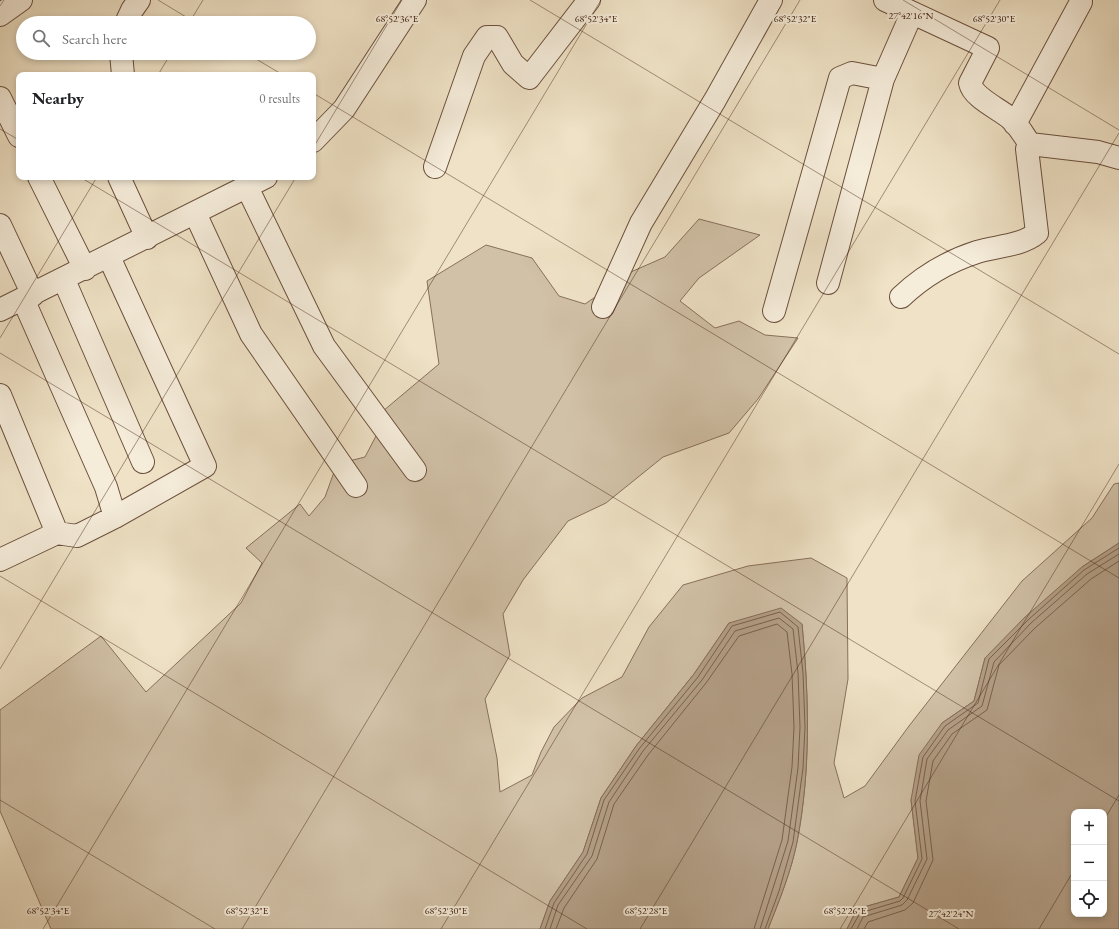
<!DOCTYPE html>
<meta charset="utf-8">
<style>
:root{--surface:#fff;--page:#f6f6f6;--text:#202124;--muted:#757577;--line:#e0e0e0}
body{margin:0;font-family:"EB Garamond",serif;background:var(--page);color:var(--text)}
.controls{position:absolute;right:12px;bottom:12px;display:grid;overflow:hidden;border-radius:8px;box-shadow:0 2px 6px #0003}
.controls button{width:36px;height:36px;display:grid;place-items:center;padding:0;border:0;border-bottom:1px solid var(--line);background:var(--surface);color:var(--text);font:20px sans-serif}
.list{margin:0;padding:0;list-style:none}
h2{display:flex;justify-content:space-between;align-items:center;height:52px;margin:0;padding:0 16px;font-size:17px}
h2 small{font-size:13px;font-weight:400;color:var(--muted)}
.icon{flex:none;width:22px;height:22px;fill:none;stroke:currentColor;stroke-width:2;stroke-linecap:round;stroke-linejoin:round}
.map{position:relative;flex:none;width:1119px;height:929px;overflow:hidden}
.search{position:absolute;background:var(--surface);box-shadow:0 2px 6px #0003;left:16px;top:16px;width:300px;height:44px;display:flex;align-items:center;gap:10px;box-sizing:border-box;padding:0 14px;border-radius:22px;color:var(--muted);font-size:15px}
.panel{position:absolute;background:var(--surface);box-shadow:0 2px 6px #0003;left:16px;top:72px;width:300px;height:108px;border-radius:8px}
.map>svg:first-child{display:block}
.green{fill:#d1c1a7;stroke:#88705b}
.water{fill:#b4a088;stroke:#866d58;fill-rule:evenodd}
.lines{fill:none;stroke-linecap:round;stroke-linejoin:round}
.shore{stroke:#7a604c;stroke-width:1}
.minor-casing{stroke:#6c503d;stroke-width:24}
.minor{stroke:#f5ecda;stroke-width:22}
.ticks{fill:none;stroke:#40200f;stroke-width:1;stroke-opacity:0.45}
.ticks-label{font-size:10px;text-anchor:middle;fill:#40200f;stroke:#f5ecda;stroke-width:4;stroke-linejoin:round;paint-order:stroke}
</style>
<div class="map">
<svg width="1119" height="929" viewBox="0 0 1119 929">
<rect width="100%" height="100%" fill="#efe2c6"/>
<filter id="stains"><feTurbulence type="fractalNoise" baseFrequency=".005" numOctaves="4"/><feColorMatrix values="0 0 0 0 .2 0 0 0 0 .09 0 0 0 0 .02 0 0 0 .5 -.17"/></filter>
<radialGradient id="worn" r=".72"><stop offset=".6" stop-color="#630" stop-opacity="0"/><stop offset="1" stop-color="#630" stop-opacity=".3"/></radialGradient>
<path class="green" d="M699,219L760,235L699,278L680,301L715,328L739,321L765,335L798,338L758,399L729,433L663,457L606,503L568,521L523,580L503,614L510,655L485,699L497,758L500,792L532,775L541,752L554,727L582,698L622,677L649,627L683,585L748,566L811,558L847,578L848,679L834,763L844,798L865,786L909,726L1022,581L1092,518L1114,484L1119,483V543L1082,567L985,658L974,701L942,723L911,800L918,858L899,897L857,909L847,929H768C779,901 791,872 797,842C811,770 809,697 802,624L729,623L694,674L636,746L601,798L583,852L550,901L540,929H51L0,811V710L101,636L146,692L241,603L262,563L246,548L300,504L309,516L325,497L337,464L365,457L376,436L383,411L439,364L427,281L486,245L532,258L559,296L585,304L633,271L665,257Z"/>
<path class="water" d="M1119,543V929H847L857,909L899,897L918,858L911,800L919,755L942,723L974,701L985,658L1025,617L1082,567ZM1074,812H1104V914H1074Z
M781,608L802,624C809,697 811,770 797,842C791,872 779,901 768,929H540L550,901L583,852L601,798L636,746L694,674L729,623Z"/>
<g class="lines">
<path class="shore" d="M545,929L554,903L587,854L604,800L639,749L698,677L732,626L780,612L798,627L803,673L805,727L803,768L793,842L779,891L765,929
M550,929L558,905L592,856L609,802L643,751L702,680L735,631L779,618L793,629L798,673L800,727L798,768L788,841L760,929
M556,929L564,908L597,859L614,804L648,755L706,683L739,636L777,624L787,632L792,674L794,727L792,767L782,840L754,929
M851,929L860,913L900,901L903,898L922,859L915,801L923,757L945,726L978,703L989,659L1028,620L1084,570L1119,548
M857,929L863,917L902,905L907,900L927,859L920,801L927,759L948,730L982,706L994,662L1031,623L1087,574L1119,554
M864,929L868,922L905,910L913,903L933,860L926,801L933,761L952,734L987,710L999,665L1035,628L1091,579L1119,561"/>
<g class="minor-casing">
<path id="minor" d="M885,0L988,48L970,83C973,98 1000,109 1011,119C1019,126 1024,136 1030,144
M0,15L21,0
M126,23L132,10L139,0
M121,53L123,75
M0,98L19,136
M1015,124L1081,2
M313,141L344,109L415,0
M435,167L474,56L487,37H497L513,64L529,78L589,0
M39,177L85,269
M119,177L147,238
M247,187L324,346L415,470
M195,213L251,334L356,486
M0,225L33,295
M64,280L143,462
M828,283L883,79L912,13
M901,297C922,277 949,261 977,252C997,246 1021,246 1037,233L1027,149L1030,144L1098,152L1119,158
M23,299L106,487L115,517
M603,307L641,223L715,100L771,0
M0,310L266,177
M774,311L840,78L852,73L883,79
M0,395L57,533
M0,560L57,533L77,536L115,517L205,466L109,257"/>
</g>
<use href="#minor" class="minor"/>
</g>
<path class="ticks" d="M158,0L196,23M530,0L1119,354M903,0L1119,130M0,6L4,0M189,23L203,0M246,53L283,75M158,75L171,53M313,93L1119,578M0,129L19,140M313,148L402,0M80,177L1119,801M0,338L97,177M0,353L959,929M0,576L587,929M0,669L296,177M0,800L215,929M1104,820L1119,795M43,929L601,0M242,929L800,0M441,929L1000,0M640,929L1119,133M840,929L1119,464M1039,929L1074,870"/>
<g class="ticks-label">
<text x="911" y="19">27°42'16"N</text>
<text x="397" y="22">68°52'36"E</text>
<text x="596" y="22">68°52'34"E</text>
<text x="795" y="22">68°52'32"E</text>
<text x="994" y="22">68°52'30"E</text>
<text x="48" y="914">68°52'34"E</text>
<text x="247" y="914">68°52'32"E</text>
<text x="446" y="914">68°52'30"E</text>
<text x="646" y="914">68°52'28"E</text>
<text x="845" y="914">68°52'26"E</text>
<text x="951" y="917">27°42'24"N</text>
</g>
<rect width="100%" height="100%" filter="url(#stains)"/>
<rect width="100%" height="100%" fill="url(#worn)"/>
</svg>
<div class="controls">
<button>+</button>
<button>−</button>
<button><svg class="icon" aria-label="locate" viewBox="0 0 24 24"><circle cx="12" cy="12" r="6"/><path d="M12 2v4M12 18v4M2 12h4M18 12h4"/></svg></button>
</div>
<div class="search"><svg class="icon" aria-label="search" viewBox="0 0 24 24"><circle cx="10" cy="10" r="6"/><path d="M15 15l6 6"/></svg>Search here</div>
<section class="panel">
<h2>Nearby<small>0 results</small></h2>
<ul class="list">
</ul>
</section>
</div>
